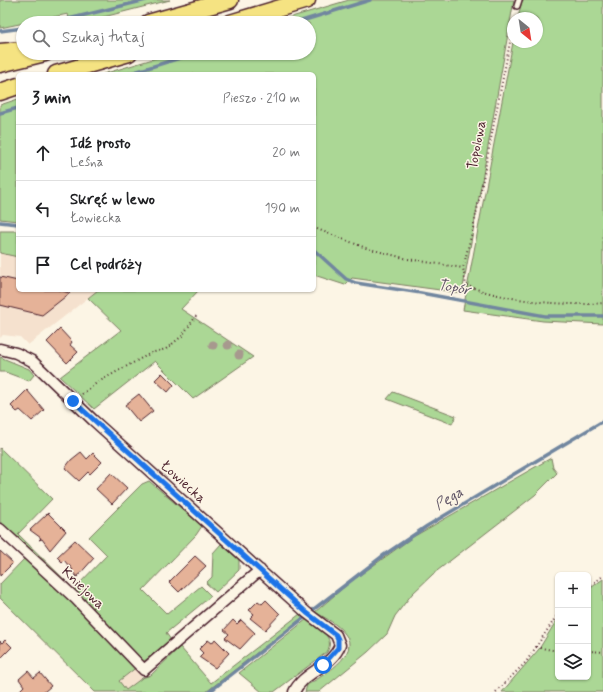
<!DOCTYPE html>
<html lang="pl">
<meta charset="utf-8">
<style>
:root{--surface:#fff;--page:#f6f6f6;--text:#202124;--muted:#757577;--line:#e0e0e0}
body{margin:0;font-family:Mynerve,sans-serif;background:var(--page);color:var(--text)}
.controls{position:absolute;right:12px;bottom:12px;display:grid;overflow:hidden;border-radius:6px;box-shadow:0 1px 3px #0004}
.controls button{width:36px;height:36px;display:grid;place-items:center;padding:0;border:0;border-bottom:1px solid var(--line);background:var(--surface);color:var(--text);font:20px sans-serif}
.compass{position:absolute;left:507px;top:12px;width:36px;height:36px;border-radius:50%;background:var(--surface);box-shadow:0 1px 3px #0004;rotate:150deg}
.stop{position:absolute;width:12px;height:12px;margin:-9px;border:3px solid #1a73e8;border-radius:50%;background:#fff}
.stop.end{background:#1a73e8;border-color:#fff;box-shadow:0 1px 4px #0008}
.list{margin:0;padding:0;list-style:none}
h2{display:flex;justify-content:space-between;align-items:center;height:52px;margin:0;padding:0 16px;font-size:17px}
h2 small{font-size:13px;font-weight:400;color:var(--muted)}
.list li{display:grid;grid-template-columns:26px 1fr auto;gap:12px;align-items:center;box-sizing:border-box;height:56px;padding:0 16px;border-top:1px solid var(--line)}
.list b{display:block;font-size:15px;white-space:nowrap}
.list p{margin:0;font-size:13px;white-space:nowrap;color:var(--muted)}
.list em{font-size:13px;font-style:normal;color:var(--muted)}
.icon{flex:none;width:22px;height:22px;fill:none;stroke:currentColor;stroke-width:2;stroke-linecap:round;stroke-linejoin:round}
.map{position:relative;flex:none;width:603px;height:692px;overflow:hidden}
.search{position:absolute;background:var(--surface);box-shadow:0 1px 3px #0004;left:16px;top:16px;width:300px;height:44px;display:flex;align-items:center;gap:10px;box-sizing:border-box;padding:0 14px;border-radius:22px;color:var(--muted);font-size:15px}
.panel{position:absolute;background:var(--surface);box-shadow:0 1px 3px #0004;left:16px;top:72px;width:300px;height:220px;border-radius:6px}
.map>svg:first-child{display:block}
.built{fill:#f5e1ce}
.green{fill:#abd795;stroke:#7a7b60}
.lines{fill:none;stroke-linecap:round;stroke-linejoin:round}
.stream{stroke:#71869f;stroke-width:3.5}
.building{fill:#e5b298;stroke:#4a1f2b}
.service-casing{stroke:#4a1f2b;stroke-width:8}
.minor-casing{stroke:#4a1f2b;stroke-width:13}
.primary-casing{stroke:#4a1f2b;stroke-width:19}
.path{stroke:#4a1f2b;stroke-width:2;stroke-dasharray:1 3;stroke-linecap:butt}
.service{stroke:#fcf5e5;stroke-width:5}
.minor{stroke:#fcf5e5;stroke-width:10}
.primary{stroke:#f5e382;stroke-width:16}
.tree{fill:#a7998e}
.route{stroke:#1a73e8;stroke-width:5}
.labels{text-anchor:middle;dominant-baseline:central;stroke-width:3;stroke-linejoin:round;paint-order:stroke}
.street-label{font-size:14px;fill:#4a1f2b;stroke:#fcf5e5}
.water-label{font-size:15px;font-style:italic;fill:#5e5365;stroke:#fcf5e5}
</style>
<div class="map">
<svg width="603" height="692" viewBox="0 0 603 692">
<rect width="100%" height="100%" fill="#fcf5e5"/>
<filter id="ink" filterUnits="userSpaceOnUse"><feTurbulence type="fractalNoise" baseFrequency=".025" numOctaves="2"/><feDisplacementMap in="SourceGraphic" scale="8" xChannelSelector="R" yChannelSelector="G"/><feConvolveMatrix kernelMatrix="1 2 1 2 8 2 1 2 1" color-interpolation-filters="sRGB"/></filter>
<g filter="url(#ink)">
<path class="built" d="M0,253L18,257V290H98L28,345L20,337L3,335L0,338Z
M135,668L142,678L126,691L119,682Z"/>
<path class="green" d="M0,0H170L80,23H70L68,14L0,28Z
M349,0H514L462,293L352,278L345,285L314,275V74H103L173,53H309V23H271Z
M522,0H603V324L543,321L463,310L513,42H537V18H518Z
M18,99V221L0,219V105Z
M0,231H18V257L0,253Z
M98,290H199L181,309L253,357L193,399L155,361L94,409L60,377L121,330L88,298Z
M0,357L29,369L34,375L29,381L5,372H0Z
M393,392L456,416L452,424L387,399Z
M0,448L52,499L18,534L74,589L107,555L89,537L142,484L149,481L202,526L196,535L143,590L167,614L201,586L211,596L166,633L171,640L119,681L126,690L142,678L151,675L180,647L211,683L300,614L303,617L206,692H95L0,598V584L24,559L0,537Z
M551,458L553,468L557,473L535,495L433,574L412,594L395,616L387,634L368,652L319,692H305L307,685C321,677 362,654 345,634C338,624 325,618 315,612L349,583L413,537Z
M221,544L239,560V570L216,592L206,583L212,577L213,553Z
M603,579V692H502L539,649L558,618V677H588V590Z
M307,619C318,627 336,637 327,652L274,692H262L239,673Z"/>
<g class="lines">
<path class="stream" d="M52,23L146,0
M295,23L370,0
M0,31L23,28
M128,74L196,53
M0,113L18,108
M0,222L18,224
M314,250L346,279L356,283L421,293L545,316H603
M314,609L384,555L427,526L603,421
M209,692L305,617"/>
</g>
<path class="building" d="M0,277L18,281V290H58L70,293L42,315L0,305Z
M60,329L72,342L70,345L78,352L67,363L47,342Z
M162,373L174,385L168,392L155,380Z
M27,390L44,410L32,421L20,410L17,412L11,406Z
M139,394L153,411L139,422L125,405Z
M81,452L87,459L93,453L102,462L90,474L88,472L79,481L65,468L71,460Z
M111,473L127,488L112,504L96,489Z
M48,513L66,531L50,550L42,539L39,540L41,538L30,530Z
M75,540L94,558L77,577L72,571L73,570L69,565L67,566L68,565L64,560L62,562L57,557Z
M0,551L13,563L0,576Z
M195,556L206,566L179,592L169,582Z
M266,600L280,614L265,630L250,618L254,614L249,610L258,601L262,604Z
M233,620L237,624L241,620L255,633L240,649L225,638L229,634L224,630Z
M215,639L229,653L215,668L199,657L203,653L199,649L208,640L212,643Z
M5,640L12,647L0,659V641L2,643Z
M28,671L34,678L40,673L51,686L44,692H18L24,686L19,679Z"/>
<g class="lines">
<g class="service-casing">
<path id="service" d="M517,6L519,0"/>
</g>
<g class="minor-casing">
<path id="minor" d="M0,349L16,353L32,361L93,420L307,613L336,635L340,645C332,667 303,672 294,692
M0,529L76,599L144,670L260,570"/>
</g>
<g class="primary-casing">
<path id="primary" d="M148,23L230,0
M230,23L307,0
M0,52L23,50
M0,64L45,53
M56,74L129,53
M0,92L18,86"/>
</g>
<path class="path" d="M513,27L475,220L463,268L466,285C500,300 567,307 603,303
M317,229L366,248L408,259L463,268
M82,394L98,382L151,353L166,349L182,336L196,316
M588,587L603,576
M536,647L558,651
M588,651L603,652
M496,692L526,662L558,614"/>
<use href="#service" class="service"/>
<use href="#minor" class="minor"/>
<use href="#primary" class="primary"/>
</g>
<g class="tree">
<circle cx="213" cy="345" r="4.5"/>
<circle cx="228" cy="345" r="4.5"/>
<circle cx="239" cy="355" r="4.5"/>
</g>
</g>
<g class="lines" filter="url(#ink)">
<path class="route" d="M73,401L307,613L336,635L338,639V648L323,665"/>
</g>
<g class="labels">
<g class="street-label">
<text transform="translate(477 145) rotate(-79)">Topolowa</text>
<text transform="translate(183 482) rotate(42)">Łowiecka</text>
<text transform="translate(83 588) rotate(44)">Kniejowa</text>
</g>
<g class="water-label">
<text transform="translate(454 288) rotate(10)">Topór</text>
<text transform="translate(449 499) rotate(-31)">Pęga</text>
</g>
</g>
</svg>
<div class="controls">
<button>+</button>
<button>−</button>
<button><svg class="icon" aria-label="layers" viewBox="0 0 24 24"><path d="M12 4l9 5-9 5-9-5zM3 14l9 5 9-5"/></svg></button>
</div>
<svg class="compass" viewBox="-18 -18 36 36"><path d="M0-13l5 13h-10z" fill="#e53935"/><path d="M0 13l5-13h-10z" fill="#757577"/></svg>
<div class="stop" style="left:323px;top:665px"></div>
<div class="stop end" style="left:73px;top:401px"></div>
<div class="search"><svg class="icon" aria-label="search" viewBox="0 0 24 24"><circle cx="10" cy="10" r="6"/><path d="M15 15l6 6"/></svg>Szukaj tutaj</div>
<section class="panel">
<h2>3 min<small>Pieszo · 210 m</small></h2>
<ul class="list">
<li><svg class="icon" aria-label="ahead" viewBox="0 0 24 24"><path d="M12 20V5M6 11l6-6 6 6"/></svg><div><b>Idź prosto</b><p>Leśna</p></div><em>20 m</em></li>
<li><svg class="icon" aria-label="left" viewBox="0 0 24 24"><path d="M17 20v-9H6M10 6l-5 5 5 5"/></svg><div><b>Skręć w lewo</b><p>Łowiecka</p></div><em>190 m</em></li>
<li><svg class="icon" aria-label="arrive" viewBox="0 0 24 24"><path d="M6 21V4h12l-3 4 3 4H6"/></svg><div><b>Cel podróży</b></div></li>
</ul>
</section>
</div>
